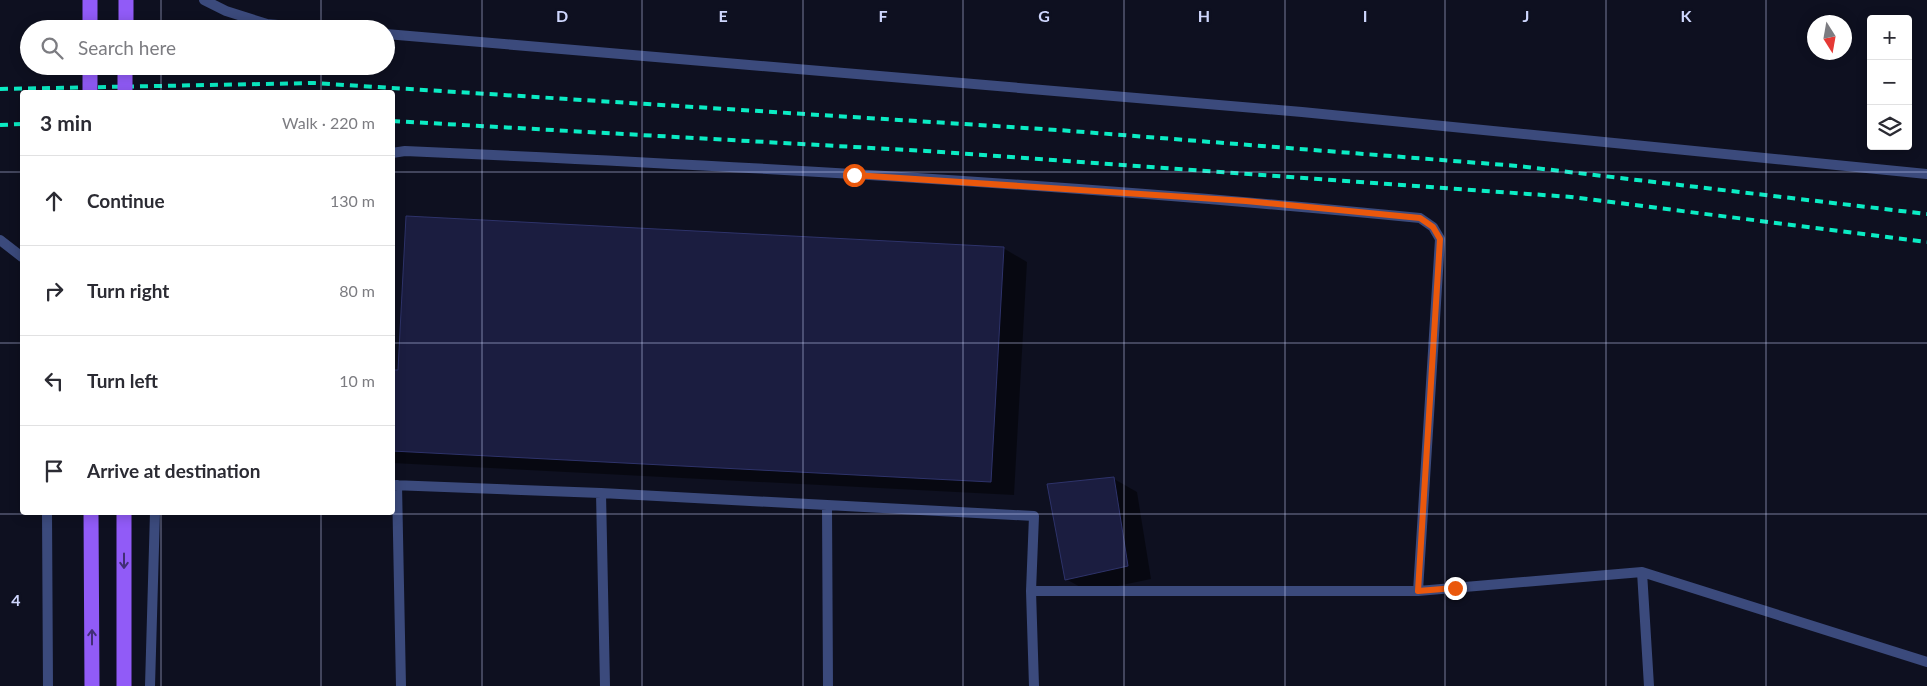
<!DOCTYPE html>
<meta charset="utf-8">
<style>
:root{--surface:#fff;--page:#f2f2f3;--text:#2b2b33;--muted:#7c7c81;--line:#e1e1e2}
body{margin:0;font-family:Lato,sans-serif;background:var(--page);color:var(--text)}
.controls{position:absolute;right:15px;top:15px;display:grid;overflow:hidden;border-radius:5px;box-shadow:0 2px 12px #0003}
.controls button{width:45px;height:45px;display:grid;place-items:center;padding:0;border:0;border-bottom:1px solid var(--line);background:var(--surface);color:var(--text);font:25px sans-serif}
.compass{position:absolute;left:1807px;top:15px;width:45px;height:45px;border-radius:50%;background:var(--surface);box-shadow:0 2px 12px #0003;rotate:169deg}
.stop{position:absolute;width:15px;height:15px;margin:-11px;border:4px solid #ea580c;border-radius:50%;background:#fff}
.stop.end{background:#ea580c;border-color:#fff;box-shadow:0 1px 5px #0008}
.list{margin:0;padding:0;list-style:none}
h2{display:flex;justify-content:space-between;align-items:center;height:65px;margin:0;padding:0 20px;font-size:21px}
h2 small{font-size:16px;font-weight:400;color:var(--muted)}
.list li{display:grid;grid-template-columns:32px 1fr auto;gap:15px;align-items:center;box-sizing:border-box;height:90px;padding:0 20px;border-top:1px solid var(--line)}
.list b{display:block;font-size:19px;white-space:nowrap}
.list em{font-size:16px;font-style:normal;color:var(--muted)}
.icon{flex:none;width:28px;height:28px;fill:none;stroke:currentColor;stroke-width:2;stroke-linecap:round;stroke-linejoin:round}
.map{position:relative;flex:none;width:1927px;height:686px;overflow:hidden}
.search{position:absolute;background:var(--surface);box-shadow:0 2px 12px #0003;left:20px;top:20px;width:375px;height:55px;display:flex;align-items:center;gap:12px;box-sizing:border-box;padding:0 18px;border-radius:28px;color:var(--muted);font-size:19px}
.panel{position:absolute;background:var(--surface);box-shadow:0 2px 12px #0003;left:20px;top:90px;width:375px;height:425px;border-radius:5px}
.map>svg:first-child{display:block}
.shadow{fill:#0007}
.building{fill:#1b1d40;stroke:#2e336a}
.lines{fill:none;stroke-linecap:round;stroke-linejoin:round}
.minor{stroke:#3b4a7c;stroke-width:10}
.primary{stroke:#915bf7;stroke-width:15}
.rail{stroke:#0becc4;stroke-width:4;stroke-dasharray:8 6;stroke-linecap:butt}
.primary-bridge{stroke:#915bf7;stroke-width:15}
.oneway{stroke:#422e76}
.route{stroke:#ea580c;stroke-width:6}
.grid{fill:none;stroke:#ced6fd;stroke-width:1;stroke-opacity:0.55}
.grid-label{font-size:16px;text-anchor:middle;font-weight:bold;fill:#ced6fd;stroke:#0e1020;stroke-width:5;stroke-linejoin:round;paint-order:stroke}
</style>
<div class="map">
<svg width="1927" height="686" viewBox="0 0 1927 686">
<rect width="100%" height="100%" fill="#0e1020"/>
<path class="shadow" d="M1003,248L1027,262L1014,495L392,463V371H399Z
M1114,479L1137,492L1151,579L1089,592L1066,579Z"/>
<path class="building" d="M406,216L1004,247L991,482L392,451V370H398Z
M1114,477L1128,566L1065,580L1047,484Z"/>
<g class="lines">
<path class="minor" d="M204,0L226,11L267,24L321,29
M386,34L1302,112L1927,174
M392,153L405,151C744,166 1083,185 1420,218L1433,227L1440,239L1418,591
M0,240L22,257
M392,485L601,493L1034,516L1031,591L1034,686
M397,485L401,686
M601,493L605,686
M827,506L828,686
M47,512L48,686
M1031,591H1418L1642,572
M150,686L155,512
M1649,686L1642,572L1927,662"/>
<path class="primary" d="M90,0V29
M126,29V0
M91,512L92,686
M124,686V512"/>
<path class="rail" d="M0,89L314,83L1058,130L1518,166L1927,214
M392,121L926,151L1571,197L1927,242
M0,125L22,124"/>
<path class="primary-bridge" d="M90,66V92
M125,92V66"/>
</g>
<defs><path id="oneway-shaft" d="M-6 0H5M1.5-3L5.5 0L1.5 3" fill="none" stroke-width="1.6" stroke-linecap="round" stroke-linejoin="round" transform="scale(1.25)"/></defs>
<g class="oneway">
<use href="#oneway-shaft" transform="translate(124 561) rotate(90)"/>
<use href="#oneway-shaft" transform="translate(92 637) rotate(-90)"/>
</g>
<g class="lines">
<path class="route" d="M854,175L1246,201L1420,218L1433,227L1440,239L1418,591L1455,588"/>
</g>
<path class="grid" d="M161,0V29M321,0V29M482,0V686M642,0V686M803,0V686M963,0V686M1124,0V686M1285,0V686M1445,0V686M1606,0V686M1766,0V686M161,66V92M321,66V92M0,172H22M392,172H1927M0,343H22M392,343H1927M161,512V686M321,512V686M0,514H1927"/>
<g class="grid-label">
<text x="562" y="22">D</text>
<text x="723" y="22">E</text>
<text x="883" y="22">F</text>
<text x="1044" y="22">G</text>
<text x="1204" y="22">H</text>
<text x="1365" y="22">I</text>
<text x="1526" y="22">J</text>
<text x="1686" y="22">K</text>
<text x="16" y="606">4</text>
</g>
</svg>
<div class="controls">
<button>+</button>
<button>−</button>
<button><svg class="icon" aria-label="layers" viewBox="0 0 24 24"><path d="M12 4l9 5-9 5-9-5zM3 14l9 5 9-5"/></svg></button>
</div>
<svg class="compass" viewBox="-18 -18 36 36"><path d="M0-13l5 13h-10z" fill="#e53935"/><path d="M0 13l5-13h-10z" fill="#7c7c81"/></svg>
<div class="stop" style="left:854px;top:175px"></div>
<div class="stop end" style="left:1455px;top:588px"></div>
<div class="search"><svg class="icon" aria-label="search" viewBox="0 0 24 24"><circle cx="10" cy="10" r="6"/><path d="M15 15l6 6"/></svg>Search here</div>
<section class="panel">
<h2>3 min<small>Walk · 220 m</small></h2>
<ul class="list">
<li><svg class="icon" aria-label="ahead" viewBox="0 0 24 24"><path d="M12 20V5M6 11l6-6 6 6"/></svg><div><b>Continue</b></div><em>130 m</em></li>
<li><svg class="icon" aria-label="right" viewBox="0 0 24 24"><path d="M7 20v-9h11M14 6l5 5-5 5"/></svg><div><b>Turn right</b></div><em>80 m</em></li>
<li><svg class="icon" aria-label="left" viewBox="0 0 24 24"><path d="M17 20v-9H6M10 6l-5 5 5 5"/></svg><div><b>Turn left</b></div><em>10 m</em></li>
<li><svg class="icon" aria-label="arrive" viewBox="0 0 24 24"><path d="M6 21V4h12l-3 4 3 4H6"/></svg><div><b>Arrive at destination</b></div></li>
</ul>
</section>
</div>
